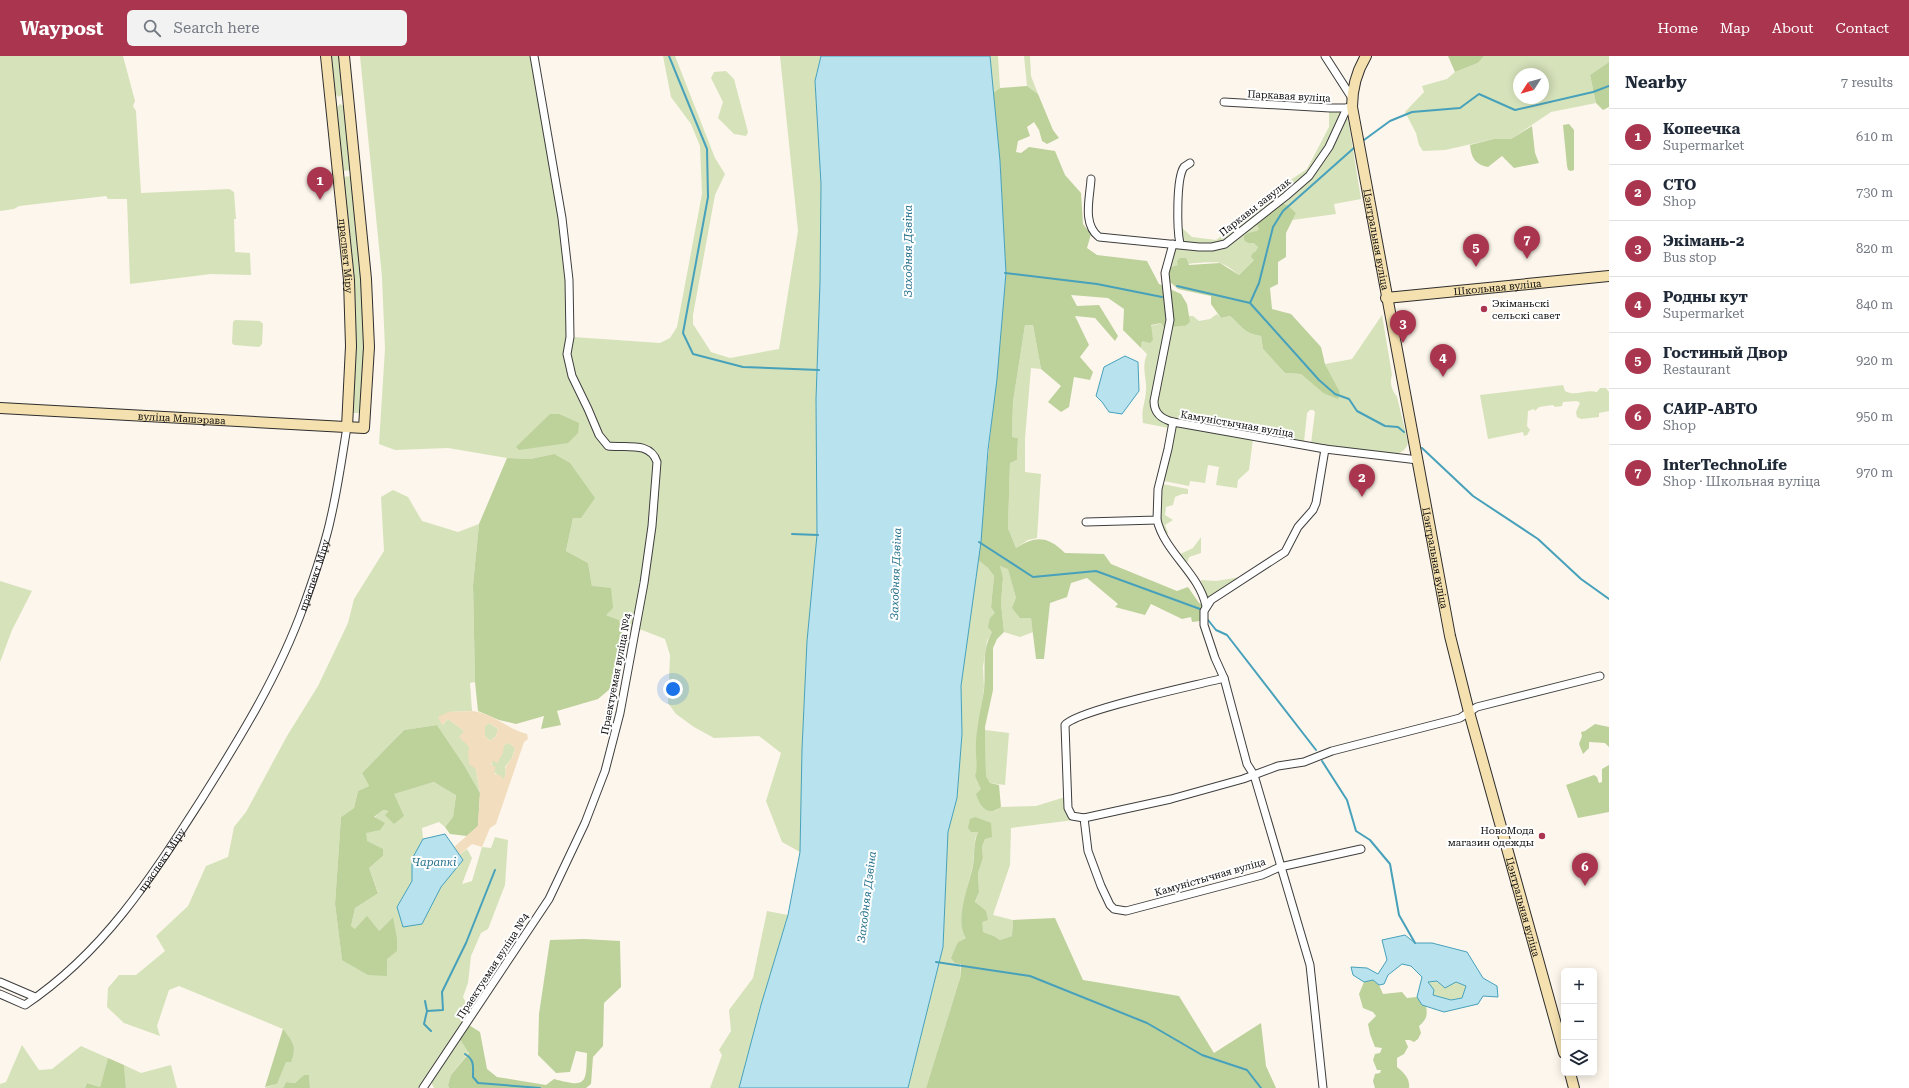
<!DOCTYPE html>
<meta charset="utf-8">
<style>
:root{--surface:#fff;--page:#f2f2f3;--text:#1f2937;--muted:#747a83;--line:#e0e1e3;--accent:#a9354f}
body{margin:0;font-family:"Roboto Serif",serif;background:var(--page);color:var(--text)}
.controls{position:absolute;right:12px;bottom:12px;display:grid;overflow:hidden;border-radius:6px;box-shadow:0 2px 10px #0003}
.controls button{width:36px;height:36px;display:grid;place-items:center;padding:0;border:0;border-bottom:1px solid var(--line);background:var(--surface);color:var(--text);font:20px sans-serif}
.compass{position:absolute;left:1513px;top:12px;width:36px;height:36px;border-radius:50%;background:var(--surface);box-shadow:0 2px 10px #0003;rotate:234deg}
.you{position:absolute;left:673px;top:633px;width:14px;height:14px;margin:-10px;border:3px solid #fff;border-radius:50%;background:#1a73e8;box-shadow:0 0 0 6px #1a73e833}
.badge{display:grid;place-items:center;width:26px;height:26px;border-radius:50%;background:var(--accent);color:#fff;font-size:13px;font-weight:700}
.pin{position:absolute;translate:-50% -33px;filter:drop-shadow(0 1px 2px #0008)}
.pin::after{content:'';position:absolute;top:21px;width:14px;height:12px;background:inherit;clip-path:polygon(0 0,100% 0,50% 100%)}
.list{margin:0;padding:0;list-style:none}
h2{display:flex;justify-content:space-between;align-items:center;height:52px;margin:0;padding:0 16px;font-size:17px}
h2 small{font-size:13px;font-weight:400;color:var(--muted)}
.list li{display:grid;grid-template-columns:26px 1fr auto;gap:12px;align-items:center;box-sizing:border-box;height:56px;padding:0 16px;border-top:1px solid var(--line)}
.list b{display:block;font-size:15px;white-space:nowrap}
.list p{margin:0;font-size:13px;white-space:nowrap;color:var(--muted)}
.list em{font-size:13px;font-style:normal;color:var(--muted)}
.icon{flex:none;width:22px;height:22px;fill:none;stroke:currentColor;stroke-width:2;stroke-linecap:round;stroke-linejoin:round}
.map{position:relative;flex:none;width:1609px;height:1032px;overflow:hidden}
header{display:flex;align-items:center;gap:24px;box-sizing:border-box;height:56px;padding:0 20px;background:var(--accent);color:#fff}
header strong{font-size:19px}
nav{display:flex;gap:22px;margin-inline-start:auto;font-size:14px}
.search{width:280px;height:36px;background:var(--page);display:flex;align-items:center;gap:10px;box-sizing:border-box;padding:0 14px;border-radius:6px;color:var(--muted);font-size:15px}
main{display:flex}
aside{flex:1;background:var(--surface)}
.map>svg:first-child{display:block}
.green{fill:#d6e2ba;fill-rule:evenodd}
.forest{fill:#bdd19b}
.sand{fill:#f2debe;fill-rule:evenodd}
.water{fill:#b7e2ee;stroke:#47a1bb;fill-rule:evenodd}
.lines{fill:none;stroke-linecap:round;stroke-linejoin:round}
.stream{stroke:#47a1bb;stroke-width:2}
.street-casing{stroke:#3e3e3e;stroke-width:9}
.secondary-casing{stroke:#2d2d2d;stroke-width:12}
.street{stroke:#fff;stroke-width:7}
.secondary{stroke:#f5e1af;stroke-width:10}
.poi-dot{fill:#a9354f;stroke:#fff;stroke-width:1.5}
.labels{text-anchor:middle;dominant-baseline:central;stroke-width:4;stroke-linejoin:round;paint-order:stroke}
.street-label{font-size:10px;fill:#0b0b0b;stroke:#fff}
.poi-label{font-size:10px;fill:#0b0b0b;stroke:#fff;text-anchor:start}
.water-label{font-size:11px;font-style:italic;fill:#25718c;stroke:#fff}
</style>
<header>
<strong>Waypost</strong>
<div class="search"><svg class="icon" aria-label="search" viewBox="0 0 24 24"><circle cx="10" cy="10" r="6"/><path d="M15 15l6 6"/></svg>Search here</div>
<nav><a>Home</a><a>Map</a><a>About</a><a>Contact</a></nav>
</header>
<main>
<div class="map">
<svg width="1609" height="1032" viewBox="0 0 1609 1032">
<rect width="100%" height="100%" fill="#fdf6ec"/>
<path class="green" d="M0,0H123L135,45L133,50L136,55L141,137L229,133L234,136L236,163H234L235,196L250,197L251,219L211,218L130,228L127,143H108L106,140L19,150L14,153L0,155Z
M331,0H339L343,38L339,41L335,38Z
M360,0H537L552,93L573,281L660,287L670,282L677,271L702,138L700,90L691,68L671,41L663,0H675L715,102L725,118L715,139L693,259V268L711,296L730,302L779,293L798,175L780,0H821L815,25L821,128L820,226L816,343L817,479L807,585L802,693L800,796L782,786L766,745L781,697L759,680L714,682L694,671L676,658L668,647L670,599L665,583L642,574L622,576L619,564L606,559L592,530L588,507L566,495L573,462L554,398L530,403L507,402L448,392L395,394L379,388L385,293L382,221Z
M990,0H998L1000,32L993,37Z
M1024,0H1030L1031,20L1038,38L1027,30Z
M1484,0H1609V6L1590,19L1596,47L1551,56L1511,83H1494L1445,94L1423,95L1419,89L1416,77L1405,56L1424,36L1422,30L1447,23L1455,16L1478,7ZM1531,15L1543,18V42H1519V18H1528Z
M726,15L734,23L748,76L746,80L734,78L718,62L723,46L711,22L714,16Z
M340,48L345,51L351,114L343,115L336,52Z
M1341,54L1334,79L1314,111L1267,153L1265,152L1262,149L1283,129L1307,113L1329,71V55Z
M1346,62L1348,63L1361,143L1334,148L1336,158L1292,164L1296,157L1288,149L1280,147L1305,127Z
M352,120L362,223L364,291L360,357H352L356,291L353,223L343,121Z
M1260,151L1263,156C1239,175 1229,192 1197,188C1191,187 1187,187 1182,184L1181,171L1192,181L1216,184Z
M1257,165L1259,173L1257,176L1248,177L1258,191L1254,204L1239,219C1234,215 1227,209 1220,207C1214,205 1173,208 1168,213L1176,191L1211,193Z
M1217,258L1221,262L1230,260C1243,271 1243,277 1261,280L1263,293L1285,317L1301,318L1323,337L1340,336L1325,308L1352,303L1382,259L1392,319C1389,327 1392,334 1397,341L1408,386C1407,393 1402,397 1395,398C1386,399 1376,395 1367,394C1348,391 1330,392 1311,387L1315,356L1313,354H1310L1307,357L1304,386L1182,365L1161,359L1156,345L1172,270L1190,266L1188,260H1193L1199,265L1210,263Z
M235,264L260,265L263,268L262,288L259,291L234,289L232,287L233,266Z
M1162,267L1168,272L1152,354L1154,359L1169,368V372L1143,367C1141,353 1145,348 1146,335C1147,321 1141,313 1147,298L1141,292L1142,285L1150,270Z
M1025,269H1033L1041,313L1031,312L1025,382V416L1041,418L1037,482L1028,484L1016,492L1008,472L1010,407L1017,404L1018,382L1012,381L1013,346Z
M1563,329L1565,335C1575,341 1586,333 1597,336L1600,332H1606L1609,336V355L1599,357V361L1581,363L1577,361L1576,356L1580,347L1577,345L1563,346L1562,350L1555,351L1553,349L1539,351L1535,355L1534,353L1528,355L1527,370L1530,374L1527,379L1524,380L1523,376L1488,383L1480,339Z
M1178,369L1253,383L1249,414L1238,424L1237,432L1216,429L1219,411L1208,409L1205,427L1190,425L1189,430L1164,425L1162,423L1175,370Z
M1162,428L1188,433V438H1182L1175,441L1173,449L1166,451L1165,459L1173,464L1165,469L1168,477L1164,481C1158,467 1157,443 1162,428Z
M393,434L408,441L422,465L458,476L479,468L473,529L475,626L470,627L472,655L448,656L442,669L448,663L464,675L476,713L480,737L464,709L437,669L404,674L362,717L369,730L358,735L354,752L341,761L335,848L342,904L387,903L393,861L379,875L355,873L351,870L355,852L378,836L369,812L383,800C378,796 373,792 368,787C359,776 375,760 383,754L389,755L394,768L393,738L434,726L456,738L453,761L445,771L439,766L422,772L423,783L412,803V825L397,851L422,868L441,831L463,804L459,799L467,793L472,802L462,828L472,825L482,791L491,792L495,781L508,784L505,829L488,873L481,877L471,900L468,927L463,941L470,954L446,995L420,1032H310L309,1019H304L295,1027L286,1026L283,1032H264L277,1028L293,987L283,973L179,930L169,934L157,970L160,980L124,967L107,951L108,932L119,919H136L165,895L156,880L188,850L206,810L228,801L234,771L246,756L287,680L318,630L348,567L354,543L384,495L381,441Z
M1201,481V497L1189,501L1186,510L1178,499L1193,492Z
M978,504L988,512L994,520L991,551L996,557L992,576L987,585L983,611L984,631L976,695L978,711L975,720L995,755L1001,751L1036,750L1065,741L1074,764L1011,772L1010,809L993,859L1013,864L1012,880L1000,884L994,880L983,876L975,847L979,836L978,817L983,802L982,791L985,783L978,776L975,783L973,809L965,841L966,882L958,886C956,896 961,908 961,919L926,1032H908L943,891L948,776L957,742L962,678L961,630Z
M999,510L1008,512L1016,542L1031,562L1033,576L1020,581L1004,576L1001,547L1003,522Z
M1241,521L1205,549L1201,524L1216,525Z
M0,525L32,535L12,574L0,606Z
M489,667L498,673L496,680L490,685L485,680V670Z
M985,674L1009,677L1005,729L990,727L986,720Z
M509,687L515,692L512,702L505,711L506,718L503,724L494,716L491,705L494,704L497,706L504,689Z
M767,855L788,859L739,1032H710L722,999L719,994L731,975L729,954L753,922Z
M1437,925L1456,926L1466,930L1462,942L1451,944L1433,939L1428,926Z
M459,982L469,996L451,1019L448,1029L449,1032H434L432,1028V1023Z
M22,989L39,1014L52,1013L81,990L108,1002L100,1031L87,1027L85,1032H0V1028L6,1026Z
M124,1009L141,1017L171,1009L177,1032H126Z"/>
<path class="forest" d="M1448,0H1484L1478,7L1455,16Z
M1609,6V51L1603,54L1596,47L1590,19Z
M1027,30L1038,38L1053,74L1059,82L1047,88L1042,85L1039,74L1034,66L1027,71L1030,80L1018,85L1016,96L1021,97L1029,91L1055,95L1065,119L1081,137L1083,168L1091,178L1087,192L1097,199L1147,205L1159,228L1181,238L1187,248L1190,266L1185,270C1178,269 1170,273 1164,271L1161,267L1151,269L1153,284L1150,287L1142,285L1141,292L1123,274L1124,253L1108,242L1071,239L1077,250L1099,249L1118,280L1115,285L1095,262L1075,260L1089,289L1080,301L1093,316L1090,324L1074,321L1069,351L1061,356L1048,346L1061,330L1041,313L1033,269H1025L1013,346L1012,381L1018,382L1017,404L1010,407L1008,472L1016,492C1036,479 1048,480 1065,497L1104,498L1111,508L1177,535L1188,531L1199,547L1205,549L1202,563L1200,565L1192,566L1191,561L1182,563L1151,548L1145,559L1115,551L1118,548L1087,522L1071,527L1067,541L1050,547L1044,603H1036L1031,562H1020L1012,552L1016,542L1008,513L1000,510L1003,522L1001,547L1004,576L997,583L993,592V634L985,671L986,720L990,727L999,729L1001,751C988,761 980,751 976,738L981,733L975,720C978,711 976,705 976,696C975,676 981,654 984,634C986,613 981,596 992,576L988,571L990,562L995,557L991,551L994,520L988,512L978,504L1006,217L1000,105L993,37L1000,32Z
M1569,68L1574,74V114L1571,115L1568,114L1567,110L1563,69Z
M1532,70L1535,97L1539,107L1514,112L1502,100L1488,111C1476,109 1471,102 1470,89L1494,83H1511Z
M1280,147L1288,149L1296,157L1286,177V201L1278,206V228L1270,232L1272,253L1291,258L1321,291L1325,308L1340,336L1338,343L1323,337L1301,318L1285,317L1263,293L1261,280C1243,277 1243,271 1230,260L1221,262L1211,248V240L1178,233L1169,225L1168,213L1171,211L1178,209L1177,205L1180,202H1186L1189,209L1220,207L1239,219L1254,204L1251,201L1252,198L1256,195L1258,191L1254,187H1248L1244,184V180L1248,177L1257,175L1259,173L1257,169V165Z
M550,358H559L579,367L578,377L568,387L519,394L516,391Z
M554,398L570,407L595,442L581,462H573L566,495L588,507L592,530L611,532L613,552L606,559L619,564L622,576L617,627L598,643L557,655L561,669L541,673L544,660L516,668L499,664L478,655L475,626L473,529L479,468L507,402L530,403Z
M1595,668L1609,671V691L1605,687L1589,686V692L1583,698L1579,688L1582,680L1581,676L1585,675Z
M437,669L464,709L480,737L478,770L467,780L450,778L445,771L453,761L456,739L434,726L394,738L404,760L394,768L385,759L389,755L383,754L374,761L385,767L380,774L366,777L367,785L383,793V800L369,812L378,837L355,852L351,870L355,873L367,860L379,875L393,861L397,883V895L387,903V920L368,919L342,904L335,848L341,761L354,752L358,735L369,730L362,717L404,674Z
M1609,709V756L1578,762L1566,729L1594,719L1597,721L1599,727L1602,726V713Z
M975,761L991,767L992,781L985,783L982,791L983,802L978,817L979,836L975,846L986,855L988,864L982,866L983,876L994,880L1000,884L1012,880L1013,864L1055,862L1083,924L1179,940L1214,997L1261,967L1266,1010L1276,1032H926L961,919V908L955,907L951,902L958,886L966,882C954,865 969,829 973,810C975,798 973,787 978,776H971L968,772L970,763Z
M584,883L620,885L621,931L604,947L603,990L593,1001L591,1028L586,1032H449L448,1029L451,1019L469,997L459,982L469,969L480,976L487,1013L497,1021L546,1029L554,1023C587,1032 586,1028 587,997L576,995L570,1016L556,1017L538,999L539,958L550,884Z
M1373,924L1379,929L1383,938L1402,936L1407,942L1417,941L1422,949L1426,950C1428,960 1426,964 1419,970L1421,977L1418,983L1414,986L1410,984H1405L1408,991L1404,998L1397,1002V1011C1404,1017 1410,1022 1409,1032H1375L1373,1025L1375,1018L1380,1017L1381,1014H1377L1373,1004L1375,998L1380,997L1382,992L1375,991L1370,978L1368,968L1376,960L1373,956L1363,952L1359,938L1364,926Z
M283,973C293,986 297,989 291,1006H286L277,1028L265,1031Z
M108,1002L124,1009L126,1032H85L87,1027L100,1031Z
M304,1019H309L310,1032H283L286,1026L295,1027Z"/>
<path class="sand" d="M472,655C493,657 507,673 527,678L528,683L524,686L496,768L490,772L482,791L472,788L459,799L454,791L478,770L480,737L476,713L469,708L468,697L469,691L459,681L464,675L448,663L442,669L438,661L448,656ZM489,667L498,673L496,680L490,685L485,680V670ZM509,687L515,692L512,702L505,712L506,718L503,723L500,719H496L494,716L496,711L492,710L491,706L494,705L497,707L503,697L504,689Z"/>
<path class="water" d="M821,0H990L1000,105L1006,217L997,323L988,394L981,486L961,630L962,678L957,742L948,776L943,891L908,1032H739L761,949L788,859L800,796L802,693L807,585L817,479L816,343L820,226L821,128L815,25Z
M1125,300L1138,306L1139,335L1122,358L1109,356L1102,346L1096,340L1104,311Z
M445,778L463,804L441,831L422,868L403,871L397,851L412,825V803L423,783Z
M1405,879L1415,887H1432L1467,896L1483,922L1497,930L1498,941L1483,940L1478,948L1444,956L1422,949L1417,941L1422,921L1411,910L1402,908L1388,919L1384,928L1379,929L1373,924L1364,926L1353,919L1351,911L1367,912L1378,918L1387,904L1382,884ZM1437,925L1445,932L1456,926L1466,930L1462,942L1451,944L1433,939L1434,934L1428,926Z"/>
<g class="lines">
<path class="stream" d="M669,0L707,93L708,141L683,277L693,298L743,311L819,314
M1364,84L1390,65L1412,56L1460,52L1479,38L1515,54L1593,36L1609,30
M1005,217L1097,228L1162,241
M1177,230L1250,247L1319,324L1335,338L1349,343L1357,355L1385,370L1398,371L1404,376
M1250,247L1259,227L1273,171L1283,155L1355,91
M1422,392L1473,440L1538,483L1581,523L1609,543
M792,478L818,479
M979,486L1033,521L1096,515L1200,553
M1208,564L1216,574L1227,579L1316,694
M1322,705L1347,744L1356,775L1370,784L1390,808L1399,859L1415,887
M936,906L1030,920L1147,967L1202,999L1247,1014L1261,1032
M425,945L427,955L424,968L431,975
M427,955L443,954L442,936L466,887L495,814
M465,998C475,1004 473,1011 473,1021L478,1027L540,1032"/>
<g class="street-casing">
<g id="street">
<path d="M1325,0L1352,42"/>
<path d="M1224,46L1330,52H1350"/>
<path d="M1091,123C1090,142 1082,168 1099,181L1199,191H1212L1225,188L1286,140L1309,120L1329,91L1347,52"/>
<path d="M1180,188C1177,174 1176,122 1184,111L1190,107"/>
<path d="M1173,366C1162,363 1154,358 1154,345L1170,264L1165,217L1173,188"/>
<path d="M1157,464C1165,497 1199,517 1206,550"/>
<path d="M1086,466L1157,464L1158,433L1168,393L1173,366L1325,393L1418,404"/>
<path d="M1224,622C1198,629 1077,654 1065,669L1068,752L1072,760L1084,762L1088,795L1101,830L1110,849L1114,853L1126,855L1262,819L1280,811L1361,793"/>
<path d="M1084,762L1171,743L1243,723L1278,710L1304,706L1332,695L1460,662L1477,651L1600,620"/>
<path d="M0,926L35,941"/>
<path id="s1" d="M0,938L25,949C104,896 151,822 201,744C240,682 279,619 304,549C314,521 325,490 331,461C338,431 342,401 347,371"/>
<path d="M423,1032L549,843L585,767L605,715L620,657L644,527L652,470L657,406C650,385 626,392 608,390L599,379L588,353L572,320L567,298L570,281L569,224L562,162L534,0"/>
<path d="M1323,1032L1310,909L1254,719L1247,708L1224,622L1215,602L1204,569V555L1211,544L1285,496L1298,471L1313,454L1316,447L1325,393"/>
</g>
</g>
<g class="secondary-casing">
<g id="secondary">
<path id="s2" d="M326,0L349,224L351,290L347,371"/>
<path id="s3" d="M1366,0C1357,15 1352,34 1352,51L1450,580L1469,656L1564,997"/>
<path id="s4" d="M1386,242L1609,220"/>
<path id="s5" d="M0,352L364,372L369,291L366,223L344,0"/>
<path d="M1570,1017L1574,1032"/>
</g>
</g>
<use href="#street" class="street"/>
<use href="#secondary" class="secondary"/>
</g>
<g class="poi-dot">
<circle cx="1484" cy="253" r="4"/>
<circle cx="1542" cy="780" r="4"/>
</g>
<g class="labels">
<g class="street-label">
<text transform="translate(1289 40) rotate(3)">Паркавая вуліца</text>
<text transform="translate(1255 151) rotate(-38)">Паркавы завулак</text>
<text stroke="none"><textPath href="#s3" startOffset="188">Цэнтральная вуліца</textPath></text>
<text stroke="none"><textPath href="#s2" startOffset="201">праспект Міру</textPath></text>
<text stroke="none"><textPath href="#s4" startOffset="112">Школьная вуліца</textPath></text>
<text stroke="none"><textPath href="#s5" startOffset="182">вуліца Машэрава</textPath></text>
<text transform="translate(1237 368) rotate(10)">Камуністычная вуліца</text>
<text stroke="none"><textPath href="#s3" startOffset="512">Цэнтральная вуліца</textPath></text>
<text stroke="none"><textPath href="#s1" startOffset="552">праспект Міру</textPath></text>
<text transform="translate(616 618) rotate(-79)">Праектуемая вуліца №4</text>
<text stroke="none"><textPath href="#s1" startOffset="228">праспект Міру</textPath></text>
<text transform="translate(1210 821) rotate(-16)">Камуністычная вуліца</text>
<text stroke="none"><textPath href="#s3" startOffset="872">Цэнтральная вуліца</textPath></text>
<text transform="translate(493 910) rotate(-57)">Праектуемая вуліца №4</text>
</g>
<g class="poi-label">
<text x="1492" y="247">Экіманьскі<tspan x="1492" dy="12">сельскі савет</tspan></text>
<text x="1534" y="774" text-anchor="end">НовоМода<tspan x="1534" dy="12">магазин одежды</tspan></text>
</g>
<g class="water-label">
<text transform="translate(908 195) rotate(-90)">Заходняя Дзвіна</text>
<text transform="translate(896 518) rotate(-88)">Заходняя Дзвіна</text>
<text x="434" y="806">Чарапкі</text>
<text transform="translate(867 841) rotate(-83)">Заходняя Дзвіна</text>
</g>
</g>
</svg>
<div class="controls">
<button>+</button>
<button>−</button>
<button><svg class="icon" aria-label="layers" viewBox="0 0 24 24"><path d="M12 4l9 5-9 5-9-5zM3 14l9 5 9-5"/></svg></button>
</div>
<svg class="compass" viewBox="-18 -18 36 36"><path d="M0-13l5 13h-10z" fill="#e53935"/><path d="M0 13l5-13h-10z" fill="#747a83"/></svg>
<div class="you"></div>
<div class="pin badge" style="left:320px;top:144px">1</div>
<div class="pin badge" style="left:1362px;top:441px">2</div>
<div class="pin badge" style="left:1403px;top:287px">3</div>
<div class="pin badge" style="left:1443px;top:321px">4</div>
<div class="pin badge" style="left:1476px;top:211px">5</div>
<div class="pin badge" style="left:1585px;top:830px">6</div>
<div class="pin badge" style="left:1527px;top:203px">7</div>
</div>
<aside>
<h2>Nearby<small>7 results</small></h2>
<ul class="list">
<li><span class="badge">1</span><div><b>Копеечка</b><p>Supermarket</p></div><em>610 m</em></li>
<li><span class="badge">2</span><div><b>СТО</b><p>Shop</p></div><em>730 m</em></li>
<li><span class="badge">3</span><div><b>Экімань-2</b><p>Bus stop</p></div><em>820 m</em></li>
<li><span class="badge">4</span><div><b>Родны кут</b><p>Supermarket</p></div><em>840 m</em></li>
<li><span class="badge">5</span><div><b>Гостиный Двор</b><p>Restaurant</p></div><em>920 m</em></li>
<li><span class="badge">6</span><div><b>САИР-АВТО</b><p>Shop</p></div><em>950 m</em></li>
<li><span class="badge">7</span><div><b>InterTechnoLife</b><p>Shop · Школьная вуліца</p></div><em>970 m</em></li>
</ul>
</aside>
</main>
